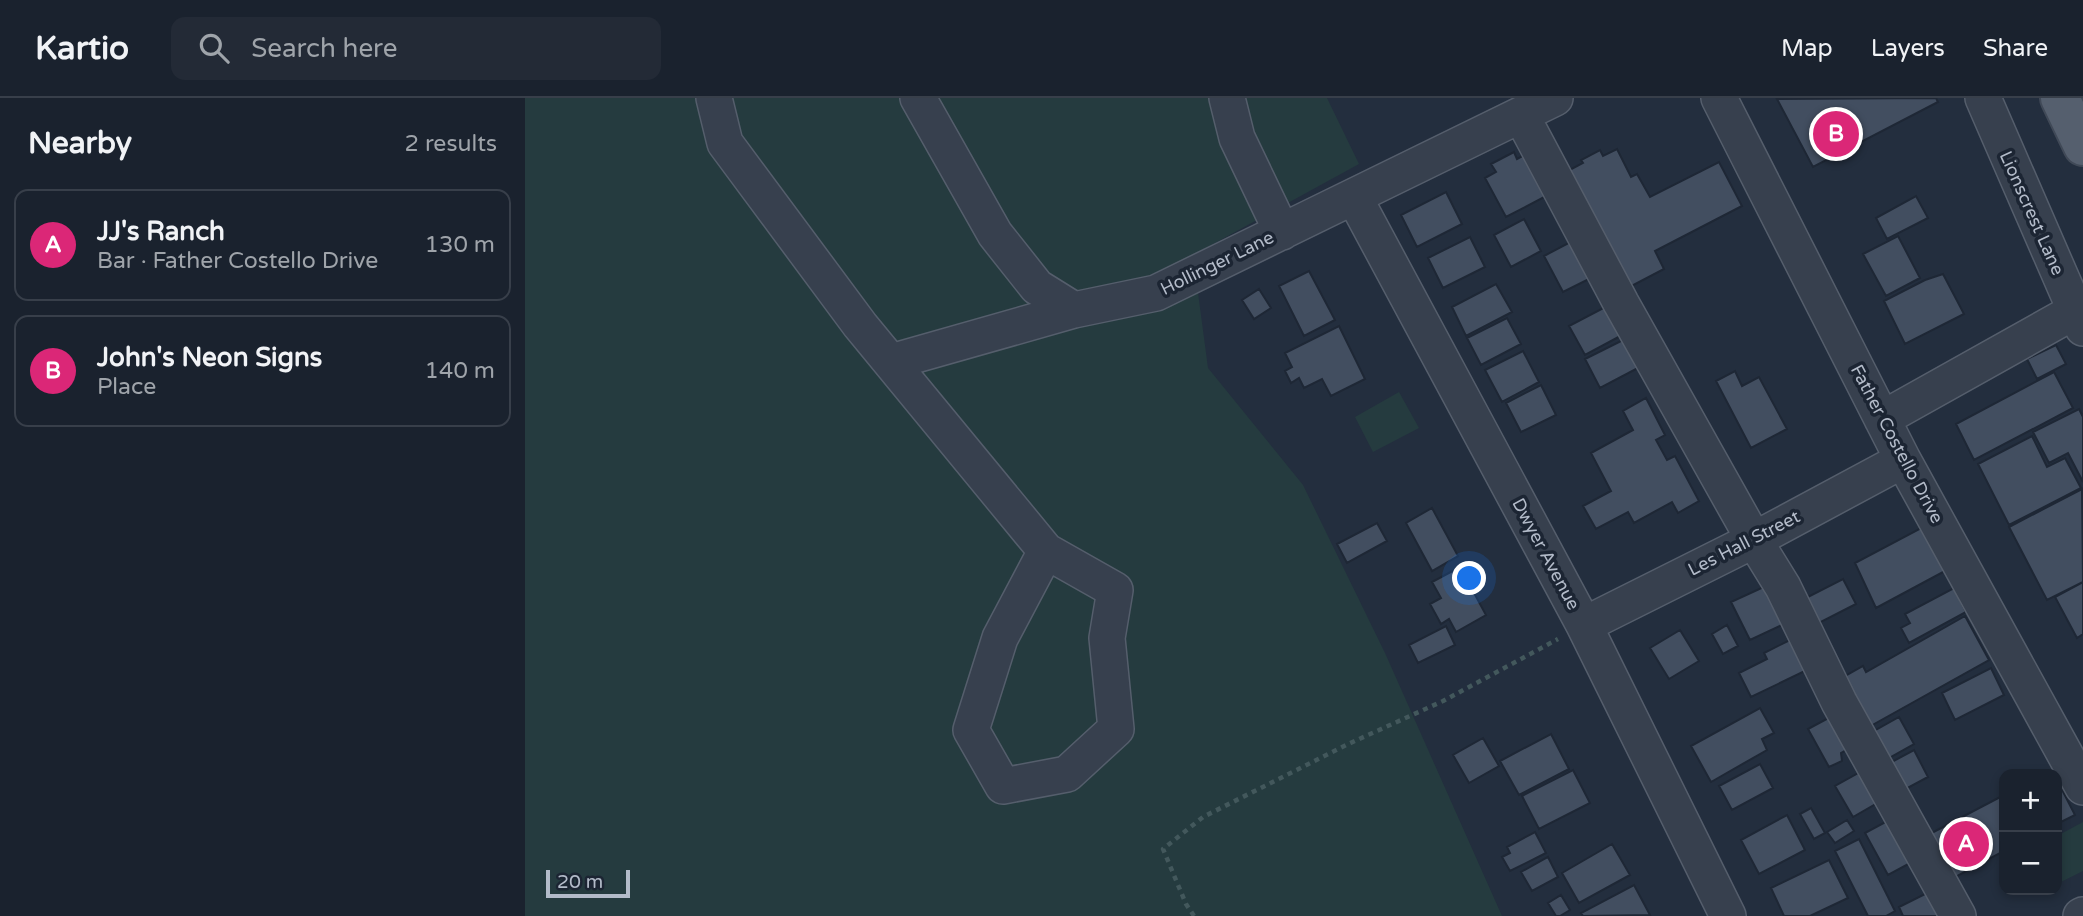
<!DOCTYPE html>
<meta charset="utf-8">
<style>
:root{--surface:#1a222e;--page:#232a36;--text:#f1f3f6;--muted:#9fa4aa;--line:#383f4a;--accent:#db2777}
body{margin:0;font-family:"Varela Round",sans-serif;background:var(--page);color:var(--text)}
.controls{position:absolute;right:21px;bottom:21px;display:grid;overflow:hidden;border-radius:14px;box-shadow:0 4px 10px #0003}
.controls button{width:63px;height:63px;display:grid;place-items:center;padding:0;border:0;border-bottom:2px solid var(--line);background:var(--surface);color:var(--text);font:35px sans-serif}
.scale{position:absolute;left:21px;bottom:18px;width:84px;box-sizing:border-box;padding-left:7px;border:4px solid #b3bbc9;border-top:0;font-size:19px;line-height:24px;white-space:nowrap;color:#b3bbc9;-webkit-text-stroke:5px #1c2533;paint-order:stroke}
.you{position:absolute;left:945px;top:481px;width:24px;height:24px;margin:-18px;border:5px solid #fff;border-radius:50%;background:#1a73e8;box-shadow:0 0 0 10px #1a73e833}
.badge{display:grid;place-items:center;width:46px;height:46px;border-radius:50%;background:var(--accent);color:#fff;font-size:23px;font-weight:700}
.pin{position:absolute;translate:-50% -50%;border:4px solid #fff;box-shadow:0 2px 7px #0006}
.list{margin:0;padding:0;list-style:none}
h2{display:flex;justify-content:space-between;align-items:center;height:91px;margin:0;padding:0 28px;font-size:30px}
h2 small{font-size:23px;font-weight:400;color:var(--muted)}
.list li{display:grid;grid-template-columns:46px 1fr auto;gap:21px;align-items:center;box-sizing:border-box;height:112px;margin:0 14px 14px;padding:0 14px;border:2px solid var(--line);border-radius:14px}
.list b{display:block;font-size:26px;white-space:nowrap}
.list p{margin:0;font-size:23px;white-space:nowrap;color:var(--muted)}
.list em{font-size:23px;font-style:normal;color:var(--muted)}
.icon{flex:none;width:38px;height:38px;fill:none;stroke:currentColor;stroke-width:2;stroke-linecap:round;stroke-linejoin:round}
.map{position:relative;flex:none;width:1558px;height:818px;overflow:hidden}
header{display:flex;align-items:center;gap:42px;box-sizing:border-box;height:98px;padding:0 35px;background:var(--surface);border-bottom:2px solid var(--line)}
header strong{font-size:33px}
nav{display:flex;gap:38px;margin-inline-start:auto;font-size:24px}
.search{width:490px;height:63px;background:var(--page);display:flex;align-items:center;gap:18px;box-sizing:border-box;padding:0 24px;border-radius:14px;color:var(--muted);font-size:26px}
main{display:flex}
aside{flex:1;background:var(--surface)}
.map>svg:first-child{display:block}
.green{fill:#253b3f}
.building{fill:#424e60;stroke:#1e2735;stroke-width:2}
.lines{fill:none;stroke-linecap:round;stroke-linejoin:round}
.minor-casing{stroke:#555e6c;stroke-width:38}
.major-casing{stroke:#404957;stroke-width:42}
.path{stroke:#43585c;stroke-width:4.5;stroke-dasharray:5 5;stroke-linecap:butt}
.minor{stroke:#37404e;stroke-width:35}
.major{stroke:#555f6e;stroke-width:38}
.labels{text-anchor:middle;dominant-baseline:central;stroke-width:7;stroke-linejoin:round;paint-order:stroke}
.street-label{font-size:18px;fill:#b3bbc9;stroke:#1c2533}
</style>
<header>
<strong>Kartio</strong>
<div class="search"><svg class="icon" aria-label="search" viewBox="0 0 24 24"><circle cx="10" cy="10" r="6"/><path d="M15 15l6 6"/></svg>Search here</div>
<nav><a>Map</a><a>Layers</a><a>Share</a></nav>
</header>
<main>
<aside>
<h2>Nearby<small>2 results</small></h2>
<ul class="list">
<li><span class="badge">A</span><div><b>JJ's Ranch</b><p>Bar · Father Costello Drive</p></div><em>130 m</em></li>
<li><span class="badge">B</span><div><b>John's Neon Signs</b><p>Place</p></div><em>140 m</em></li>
</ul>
</aside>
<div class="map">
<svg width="1558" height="818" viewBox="0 0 1558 818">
<rect width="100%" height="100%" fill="#232e3e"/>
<path class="green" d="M0,0H802L834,66L668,157L683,270L778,387L860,555L977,818H0Z
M874,294L894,330L848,354L830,319Z
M1558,724V773L1532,786V738Z"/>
<path class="building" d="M1411,0L1413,4L1288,69L1252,1Z
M1092,51L1106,79L1112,76L1125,99L1194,64L1217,108L1130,153L1139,171L1097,193L1037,76L1058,65L1056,62L1075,52L1078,58Z
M989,54L992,61L1003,55L1025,96L981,119L960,80L971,74L966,66Z
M921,94L937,126L892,149L876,117Z
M1391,98L1403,120L1362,141L1351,120Z
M999,121L1016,153L986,169L969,137Z
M1373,138L1395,180L1361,198L1338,156Z
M945,139L960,169L918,190L903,160Z
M1053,140L1072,177L1038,194L1019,158Z
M784,173L810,222L779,238L754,188Z
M1418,176L1439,216L1380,246L1359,203L1400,182Z
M971,186L987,214L941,238L927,209Z
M734,191L746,210L729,221L717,202Z
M1086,206L1101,235L1060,257L1044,228Z
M982,220L996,246L956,267L942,240Z
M814,228L840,281L806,298L797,281L779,290L774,280L766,285L760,273L767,269L760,255Z
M1098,242L1113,270L1075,290L1060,261Z
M1531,247L1541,266L1512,281L1502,261Z
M998,253L1014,284L977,304L960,272Z
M1210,273L1217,288L1234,279L1262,331L1226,350L1191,283Z
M1529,274L1548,310L1449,362L1431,326Z
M1016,287L1031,317L996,334L981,305Z
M1121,300L1140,337L1131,342L1142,362L1150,358L1174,403L1153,415L1147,404L1109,425L1103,414L1071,431L1058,408L1086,393L1066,355L1108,332L1098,313Z
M1554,311L1557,317L1558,316V384L1543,355L1524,365L1508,334Z
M1507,338L1522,369L1540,360L1556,390L1484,427L1453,366Z
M1557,391L1558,484L1522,502L1484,429Z
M907,410L933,458L907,473L881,425Z
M852,425L862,443L822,465L812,446Z
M1398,429L1420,473L1351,510L1330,465Z
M935,469L961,517L931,534L924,521L916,526L905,506L916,500L907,484Z
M1318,481L1331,506L1286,529L1273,504Z
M1558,484V536L1552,540L1530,499Z
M1243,487L1261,525L1225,542L1206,504Z
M1429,490L1441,514L1384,545L1376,530L1385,525L1380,516Z
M1440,518L1464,562L1342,630L1315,581L1338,568L1341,574Z
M1202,527L1213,548L1198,556L1187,536Z
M921,528L930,547L893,565L884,547Z
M1155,532L1174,563L1144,581L1125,550Z
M1269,540L1284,571L1226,599L1214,575L1242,561L1239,555Z
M1466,570L1479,597L1430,622L1417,595Z
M1235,610L1249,635L1237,641L1242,652L1186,684L1166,648Z
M1309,617L1327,649L1316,655L1317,663L1304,669L1283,631Z
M1374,619L1389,646L1364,660L1349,633Z
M1026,636L1044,671L994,697L975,663Z
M958,640L974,668L944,685L928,657Z
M1389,652L1403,679L1377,693L1363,666Z
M1235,666L1248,690L1207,712L1194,688Z
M1048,672L1065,705L1014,731L997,698Z
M1337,673L1354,704L1328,719L1310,688Z
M1532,682L1550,717L1532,726Z
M1479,697V753L1423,783L1399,739Z
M1286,710L1300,735L1289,741L1275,716Z
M1262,717L1280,752L1234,776L1216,742Z
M1366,721L1389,763L1363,777L1340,735Z
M1322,722L1329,733L1310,745L1302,734Z
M1010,734L1021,755L985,773L977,759L985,755L982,749Z
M1334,741L1370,813L1361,818H1343L1310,753Z
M1087,746L1105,777L1054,805L1037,775Z
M1023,759L1033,779L1007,793L996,774Z
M1304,762L1323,800L1285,818H1259L1246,790Z
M1109,787L1125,817L1058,818L1056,815Z
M1404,794L1416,818H1378L1374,809Z
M1036,797L1045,812L1035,818H1031L1023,805Z"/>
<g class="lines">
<g class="minor-casing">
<path id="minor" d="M189,0L200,45L335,227L521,453L590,492L582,540L591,631L542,676L478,688L446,632L475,540L521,453
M393,0L470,136L512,189L549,212L631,195L1030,0
M702,0L712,40L757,134
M1194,0L1378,362L1558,689
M1458,0L1558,230
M996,17L1096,205L1229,442L1258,489L1314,604L1433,818
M829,99L1059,527L1203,818
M366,264L549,212
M1357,321L1550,213
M1059,527L1229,442L1378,362
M1556,818L1558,817"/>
</g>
<g class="major-casing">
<path id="major" d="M1535,0L1558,48"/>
</g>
<path class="path" d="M669,818L661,806L638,751L678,719L821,647L918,603L1033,541"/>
<use href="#minor" class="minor"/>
<use href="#major" class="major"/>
</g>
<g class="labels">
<g class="street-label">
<text transform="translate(1507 115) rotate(66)">Lionscrest Lane</text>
<text transform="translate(692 165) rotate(-26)">Hollinger Lane</text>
<text transform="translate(1372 346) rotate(62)">Father Costello Drive</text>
<text transform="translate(1219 445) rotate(-27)">Les Hall Street</text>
<text transform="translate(1021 456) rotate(62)">Dwyer Avenue</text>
</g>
</g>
</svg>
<div class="controls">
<button>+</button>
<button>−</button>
</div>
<div class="scale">20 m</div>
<div class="you"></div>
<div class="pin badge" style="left:1441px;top:746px">A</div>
<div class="pin badge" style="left:1311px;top:36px">B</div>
</div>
</main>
